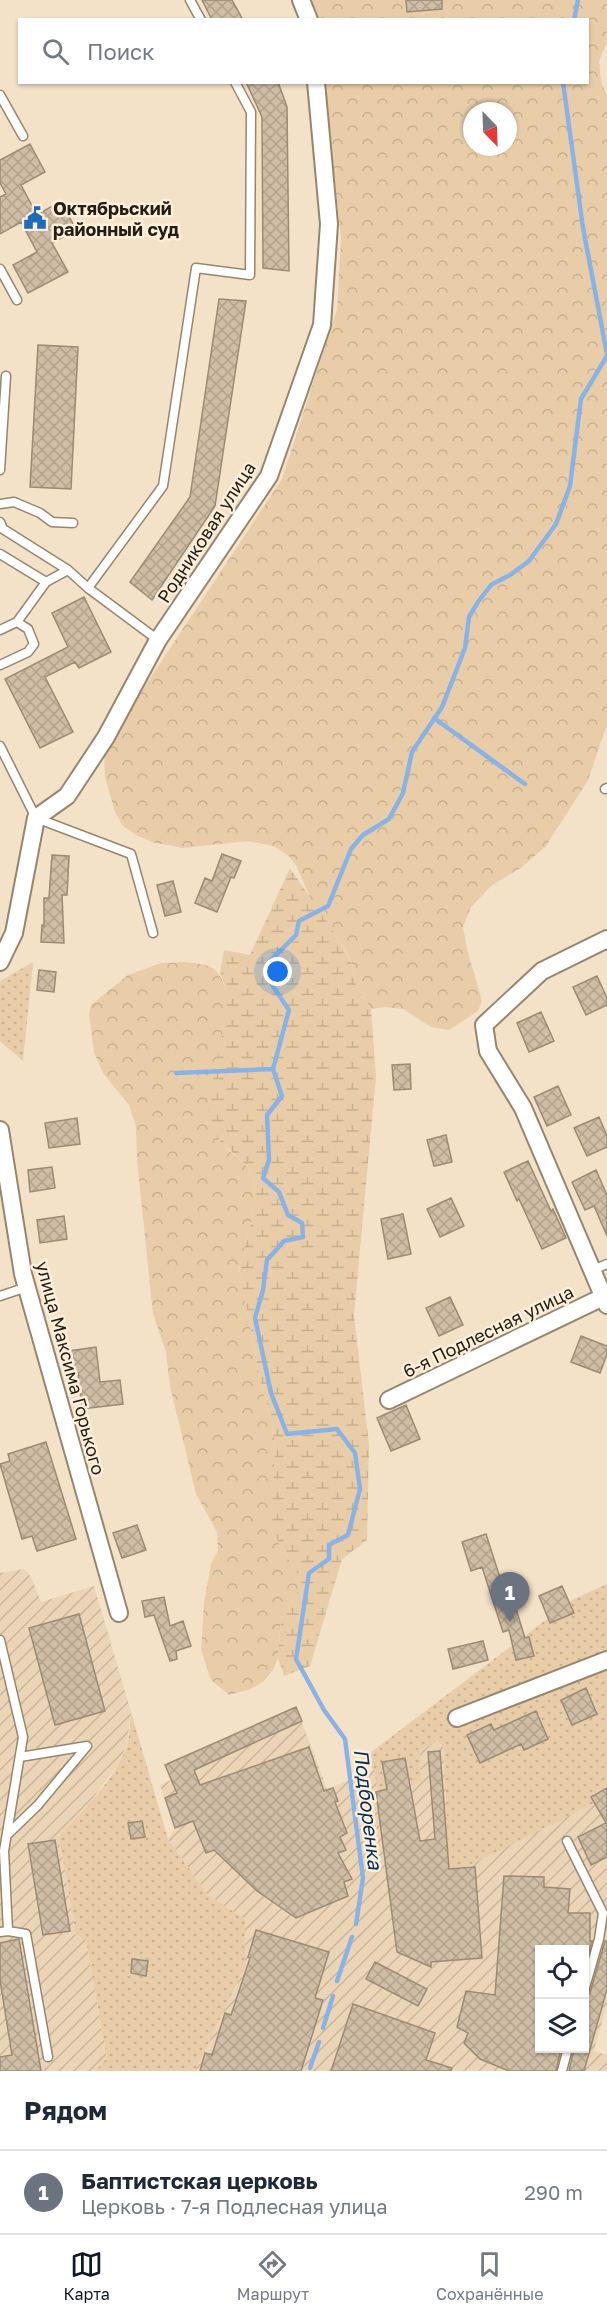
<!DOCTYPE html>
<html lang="ru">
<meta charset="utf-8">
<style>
:root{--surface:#fff;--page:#f6f6f7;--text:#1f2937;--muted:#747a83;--line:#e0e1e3;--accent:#111827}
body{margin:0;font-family:"Golos Text",sans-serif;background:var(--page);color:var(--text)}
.controls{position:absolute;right:18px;bottom:18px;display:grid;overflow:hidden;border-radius:0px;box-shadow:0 2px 4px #0004}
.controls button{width:54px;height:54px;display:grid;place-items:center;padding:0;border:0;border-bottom:2px solid var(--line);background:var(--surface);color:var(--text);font:30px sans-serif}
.compass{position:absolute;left:463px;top:102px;width:54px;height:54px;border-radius:50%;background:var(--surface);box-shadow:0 2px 4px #0004;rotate:157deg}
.you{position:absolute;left:278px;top:972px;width:21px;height:21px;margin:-15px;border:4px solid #fff;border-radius:50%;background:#1a73e8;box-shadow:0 0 0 9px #1a73e833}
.badge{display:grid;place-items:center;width:39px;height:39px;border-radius:50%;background:var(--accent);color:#fff;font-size:20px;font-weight:700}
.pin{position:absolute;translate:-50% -50px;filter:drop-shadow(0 2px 3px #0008)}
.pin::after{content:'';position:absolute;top:32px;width:21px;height:18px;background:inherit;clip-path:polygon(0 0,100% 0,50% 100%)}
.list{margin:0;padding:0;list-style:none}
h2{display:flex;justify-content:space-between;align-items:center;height:78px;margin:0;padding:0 24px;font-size:26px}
h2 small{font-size:20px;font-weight:400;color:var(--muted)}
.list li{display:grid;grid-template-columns:39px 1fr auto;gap:18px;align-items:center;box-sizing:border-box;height:84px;padding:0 24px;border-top:2px solid var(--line)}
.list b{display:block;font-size:22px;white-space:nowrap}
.list p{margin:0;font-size:20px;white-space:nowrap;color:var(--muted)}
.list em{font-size:20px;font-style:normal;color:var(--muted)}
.icon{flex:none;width:33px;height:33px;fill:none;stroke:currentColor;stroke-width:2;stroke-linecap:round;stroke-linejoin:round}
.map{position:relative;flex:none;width:607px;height:2071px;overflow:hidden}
.search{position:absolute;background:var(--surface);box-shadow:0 2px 4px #0004;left:18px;right:18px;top:18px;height:66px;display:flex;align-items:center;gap:15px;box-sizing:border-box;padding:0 21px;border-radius:0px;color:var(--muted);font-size:22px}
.sheet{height:162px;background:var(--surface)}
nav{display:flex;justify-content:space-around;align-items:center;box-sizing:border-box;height:84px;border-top:2px solid var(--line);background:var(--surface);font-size:16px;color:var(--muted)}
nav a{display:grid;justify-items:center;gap:3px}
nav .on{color:var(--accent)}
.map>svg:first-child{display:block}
.industrial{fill:url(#industrial-furrows);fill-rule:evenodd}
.grass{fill:url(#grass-dots)}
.forest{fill:url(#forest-crowns);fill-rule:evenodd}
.wetland{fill:url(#wetland-marsh)}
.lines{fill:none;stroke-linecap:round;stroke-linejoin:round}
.stream{stroke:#89b3e6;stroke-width:4.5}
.building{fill:url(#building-cross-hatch);stroke:#9c8b74;stroke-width:1.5}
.lane-casing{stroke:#97866f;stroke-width:11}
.street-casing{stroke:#97866f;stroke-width:20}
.lane{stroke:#fff;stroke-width:8}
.street{stroke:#fff;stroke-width:16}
.labels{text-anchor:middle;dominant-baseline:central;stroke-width:5;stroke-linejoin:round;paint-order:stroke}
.poi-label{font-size:18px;font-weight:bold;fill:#231d13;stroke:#feefdb;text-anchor:start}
.street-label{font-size:18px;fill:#231d13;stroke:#feefdb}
.water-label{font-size:20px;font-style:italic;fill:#02305d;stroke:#feefdb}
</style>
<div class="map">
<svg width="607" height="2071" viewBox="0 0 607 2071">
<defs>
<pattern id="industrial-furrows" width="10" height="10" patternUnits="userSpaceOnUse" patternTransform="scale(1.5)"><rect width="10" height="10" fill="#ebd5b6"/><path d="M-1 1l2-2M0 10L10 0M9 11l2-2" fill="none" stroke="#c9b69c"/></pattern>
<pattern id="grass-dots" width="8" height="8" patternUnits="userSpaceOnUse" patternTransform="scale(1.5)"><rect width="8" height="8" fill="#e8cda8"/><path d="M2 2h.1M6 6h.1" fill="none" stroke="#c7b090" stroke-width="1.8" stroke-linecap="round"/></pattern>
<pattern id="forest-crowns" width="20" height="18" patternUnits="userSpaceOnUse" patternTransform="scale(1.5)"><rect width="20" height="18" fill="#e8cda8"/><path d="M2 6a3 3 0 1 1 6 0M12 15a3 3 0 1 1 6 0" fill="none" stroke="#c7b090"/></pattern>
<pattern id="wetland-marsh" width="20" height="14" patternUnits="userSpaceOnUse" patternTransform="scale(1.5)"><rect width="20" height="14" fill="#e8cda8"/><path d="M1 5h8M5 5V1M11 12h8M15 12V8" fill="none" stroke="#c7b090"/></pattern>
<pattern id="building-cross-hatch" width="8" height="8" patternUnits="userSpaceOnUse" patternTransform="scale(1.5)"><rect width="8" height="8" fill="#cfbda5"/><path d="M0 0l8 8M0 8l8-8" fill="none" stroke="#b1a28d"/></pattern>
</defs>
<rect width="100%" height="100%" fill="#f3e1c8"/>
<path class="industrial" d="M25,1569L31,1577L41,1602L94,1586L131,1712L127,1744L118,1765L93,1798L59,1836L76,1935L86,1940L107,2058L95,2071H0V1573Z
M296,1707L327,1789L374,1770L422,1780L419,1751L437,1741L444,1748L450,1868L464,1867L607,1797V2004L594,2051L607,2055V2071H195L245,1966V1919L208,1895L168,1839L175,1828L160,1785L171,1780L165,1765ZM540,1950H584V2048H540Z"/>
<path class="grass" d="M33,962L23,1061L0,1041V981Z
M607,1584V1797L464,1868L449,1869L444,1747L437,1741L419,1751L422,1780L408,1788L378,1792L374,1770L362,1759L572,1600Z
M131,1712L168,1839L208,1895L245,1919V1966L195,2071H95L107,2058L86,1940L76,1935L59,1836C83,1809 116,1780 127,1745C130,1735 130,1723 131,1712Z"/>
<path class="forest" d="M308,0H607V42L599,61L601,81L607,96V724L588,780L546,846L522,867L491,886L471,907L463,927L467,949L482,1001L478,1011L449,1030L431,1027L403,1009L385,1007L371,1009L356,985L352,963L335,934L315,909L297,867L289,856L274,846L248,841L183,848L152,842L136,835L123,826L115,812L105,777L104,748L282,479L337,309L341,238L324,83L588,82V20L316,19ZM472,111H508V147H472Z
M184,962C213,965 217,965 227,992V1149L246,1165L253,1177L255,1192L252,1219L239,1269L262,1389L271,1419L275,1445L272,1506L279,1544L299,1576V1590L281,1619L278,1658L273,1670L264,1681L251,1689L229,1695L211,1680L201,1650L204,1603L211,1564L218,1550L217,1532L196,1494L170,1386L166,1352L153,1314L137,1160L136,1126L129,1105L103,1073L94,1052L89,1015L91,1005L128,975L161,963Z"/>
<path class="wetland" d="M290,868L335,934L352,964L356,985L371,1009L376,1076L354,1315L369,1445L367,1540L342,1559L310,1666L284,1676L278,1658L281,1619L299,1590V1576L279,1544L273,1525L272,1506L275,1445L271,1419L262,1389L239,1269L252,1219L255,1192L253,1177L246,1165L219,1140L207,1107L226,1016L227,992L220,972L224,950L250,955Z"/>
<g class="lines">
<path class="stream" d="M574,20L578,0
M563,82L583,228L607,354
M434,718L525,784
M176,1073L273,1069
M356,1924L363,1878L345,1739L324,1710L296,1659L309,1573L329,1559V1545L348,1535L360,1489L355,1453L337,1429L287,1434L271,1393L255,1318L263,1290L267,1260L284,1241L303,1237L302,1223L288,1215L279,1192L263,1178L269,1160L267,1115L282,1096L273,1069L289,1010L272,985L268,963L296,935L299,921L328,906L351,849L363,835L389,819L403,793L412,752L442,707L465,648L469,617L478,602L491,585L510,575L529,561L556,524L570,486L581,399L607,356
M337,1981L352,1937
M323,2028L333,1996
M310,2068L319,2042"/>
</g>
<path class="building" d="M202,0H232L243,20H212Z
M406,0H442V9L407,12Z
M246,82H278L287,107L289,271L263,268L262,117Z
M30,144L45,172L21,185L37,215L61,201L76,230L52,243L68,272L28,293L13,265L37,252L21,222L0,234V197L6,194L0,183V160Z
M219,299L246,301L215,506L152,600L130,582L190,497Z
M38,345L78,347L71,489L30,487Z
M84,597L111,652L79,668L75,662L45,677L73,732L40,748L5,679L68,647L52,613Z
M222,854L241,861L234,878L231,877L217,912L195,903L205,878L212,881Z
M52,855L69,856L67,895H62L64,943L41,942L42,925L44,926V898H49Z
M173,881L181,912L165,916L157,885Z
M39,970L56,972L54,992L37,990Z
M597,976L607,998V1005L586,1015L573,987Z
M541,1012L554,1041L529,1052L517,1023Z
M410,1064L411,1089L394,1090L392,1065Z
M558,1086L571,1115L547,1126L534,1097Z
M599,1117L607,1136V1147L587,1156L574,1128Z
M77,1118L80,1144L49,1148L45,1123Z
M446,1135L452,1162L434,1166L427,1140Z
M528,1161L551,1211L553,1209L566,1238L542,1249L519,1199L517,1201L504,1172Z
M52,1167L55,1188L30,1192L28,1170Z
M596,1170L607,1195V1236L594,1206L585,1210L572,1182Z
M451,1198L464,1226L440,1237L427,1209Z
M403,1214L411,1254L388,1259L381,1219Z
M64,1216L67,1239L40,1243L37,1220Z
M450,1297L463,1325L439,1336L426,1308Z
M581,1336L607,1346V1354L600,1373L571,1362Z
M96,1347L100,1382L120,1380L123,1404L82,1409L78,1373L72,1374L69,1351Z
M406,1405L420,1439L391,1451L377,1418Z
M46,1442L76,1539L37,1551L32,1536L22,1539L0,1464L10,1461L8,1454Z
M137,1525L146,1550L122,1558L113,1533Z
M486,1534L502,1584L508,1583L525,1638L529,1637L534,1656L516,1660L509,1630L503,1632L482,1567L471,1571L462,1542Z
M562,1586L574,1613L550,1623L539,1596Z
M164,1597L170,1626L183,1621L191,1646L176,1651L177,1659L170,1661L154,1615L145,1617L142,1601Z
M79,1614L105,1711L55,1725L29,1628Z
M483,1641L488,1660L453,1669L448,1649Z
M586,1688L597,1714L572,1725L561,1700Z
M296,1707L302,1721L194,1770L200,1785L309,1747L324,1791L333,1788L338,1801L335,1802L347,1833L340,1837L346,1850L338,1853L352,1879L344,1882L348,1896L296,1918L257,1891L214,1850L206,1853L193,1821L175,1828L165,1798L177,1793L165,1765Z
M536,1711L548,1739L524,1750L521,1744L480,1763L467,1735L491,1724L494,1730Z
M440,1751L449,1869L475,1867L482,1958L431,1962V1967L397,1952L376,1792L387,1789L382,1762L405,1758L420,1841L435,1839L428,1752Z
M607,1788V1857L591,1865L578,1837L606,1823L591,1797Z
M142,1821L145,1837L131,1839L128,1823Z
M55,1840L70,1931L43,1935L28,1844Z
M504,1876L544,1877V1887L570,1889L568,1913H590V1941H592L585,1966V1950H540V2049H561L556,2071H509L480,2059L464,2043L468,2033L457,2027L466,1991L495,1995Z
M256,1930L329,1952L315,1998L323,2000L301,2071H200L205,2053L212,2055L225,2013L231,2015L250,1958L248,1957Z
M19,1939L41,2071H0V2057L12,2055L0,1980V1943Z
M605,1941H607V1989L584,2071H569L574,2049H585V1997L590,1993Z
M132,1959L148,1961L146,1976L131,1973Z
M375,1962L427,1989L418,2006L366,1979Z
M353,2004L435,2033L426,2060L452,2068L451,2071H331Z"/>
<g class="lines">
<g class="lane-casing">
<path id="lane" d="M190,0L201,20
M0,95L23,136
M0,269L17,300
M0,470L6,376
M0,504L14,502L40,513L52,522L73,523
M0,522L3,529L68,570L88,588
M0,554L46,582
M17,622L46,582L68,570
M0,630L17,622L28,629L34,644L28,652L0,665
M158,640L88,588L163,486L196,268L250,275L251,112L235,82
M0,746L36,818L131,854L153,933
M605,789L607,788
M591,1271L607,1264
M0,1296L27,1287
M0,1640L23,1737L4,1851L8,1931L0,1932
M8,1834L38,1805L87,1746L20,1757
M567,1841L603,1913L599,1939L584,1991
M8,1931L26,1934L48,2057
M562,2071L568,2048"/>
</g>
<g class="street-casing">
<path id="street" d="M301,0L309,20
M607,939L542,971L484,1025L488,1051L523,1108L607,1305
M0,962L14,933L36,818L67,796L106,737L158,640L269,476L322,325L329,224L316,82
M0,1130L23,1274L119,1613
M389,1400L603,1297
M457,1718L607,1660"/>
</g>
<use href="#lane" class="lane"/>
<use href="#street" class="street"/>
</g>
<defs>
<g id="civic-bare" transform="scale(1.8)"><path d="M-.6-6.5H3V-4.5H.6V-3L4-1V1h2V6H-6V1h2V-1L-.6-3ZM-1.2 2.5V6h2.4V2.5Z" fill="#1f6bba" stroke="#feefdb" stroke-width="2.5" paint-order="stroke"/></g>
</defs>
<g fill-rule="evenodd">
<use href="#civic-bare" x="35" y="218"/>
</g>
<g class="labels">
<g class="poi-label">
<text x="53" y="208">Октябрьский<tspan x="53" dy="21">районный суд</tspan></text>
</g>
<g class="street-label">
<text transform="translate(206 532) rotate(-57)">Родниковая улица</text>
<text transform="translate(488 1331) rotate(-26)">6-я Подлесная улица</text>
<text transform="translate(71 1368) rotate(75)">улица Максима Горького</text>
</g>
<g class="water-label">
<text transform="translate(369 1809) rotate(83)">Подборенка</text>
</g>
</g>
</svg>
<div class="controls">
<button><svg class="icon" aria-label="locate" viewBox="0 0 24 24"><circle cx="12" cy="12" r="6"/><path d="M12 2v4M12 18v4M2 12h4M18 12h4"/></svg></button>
<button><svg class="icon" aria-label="layers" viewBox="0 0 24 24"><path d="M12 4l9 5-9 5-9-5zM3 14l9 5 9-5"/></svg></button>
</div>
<svg class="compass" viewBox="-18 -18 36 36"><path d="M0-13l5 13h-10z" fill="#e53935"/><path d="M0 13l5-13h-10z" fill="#747a83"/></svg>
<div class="you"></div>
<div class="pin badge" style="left:510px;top:1622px;background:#6b7280">1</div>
<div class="search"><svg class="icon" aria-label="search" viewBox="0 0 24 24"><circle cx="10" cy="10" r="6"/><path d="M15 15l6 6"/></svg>Поиск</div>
</div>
<section class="sheet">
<h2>Рядом<small></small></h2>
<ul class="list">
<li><span class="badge" style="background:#6b7280">1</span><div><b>Баптистская церковь</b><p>Церковь · 7-я Подлесная улица</p></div><em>290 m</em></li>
</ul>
</section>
<nav>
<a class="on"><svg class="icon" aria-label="map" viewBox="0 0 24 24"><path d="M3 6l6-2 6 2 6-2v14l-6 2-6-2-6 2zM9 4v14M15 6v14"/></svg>Карта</a>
<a><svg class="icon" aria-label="directions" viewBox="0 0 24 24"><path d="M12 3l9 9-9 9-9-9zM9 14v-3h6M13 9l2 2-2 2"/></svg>Маршрут</a>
<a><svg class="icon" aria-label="saved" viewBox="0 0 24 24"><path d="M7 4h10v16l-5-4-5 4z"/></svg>Сохранённые</a>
</nav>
